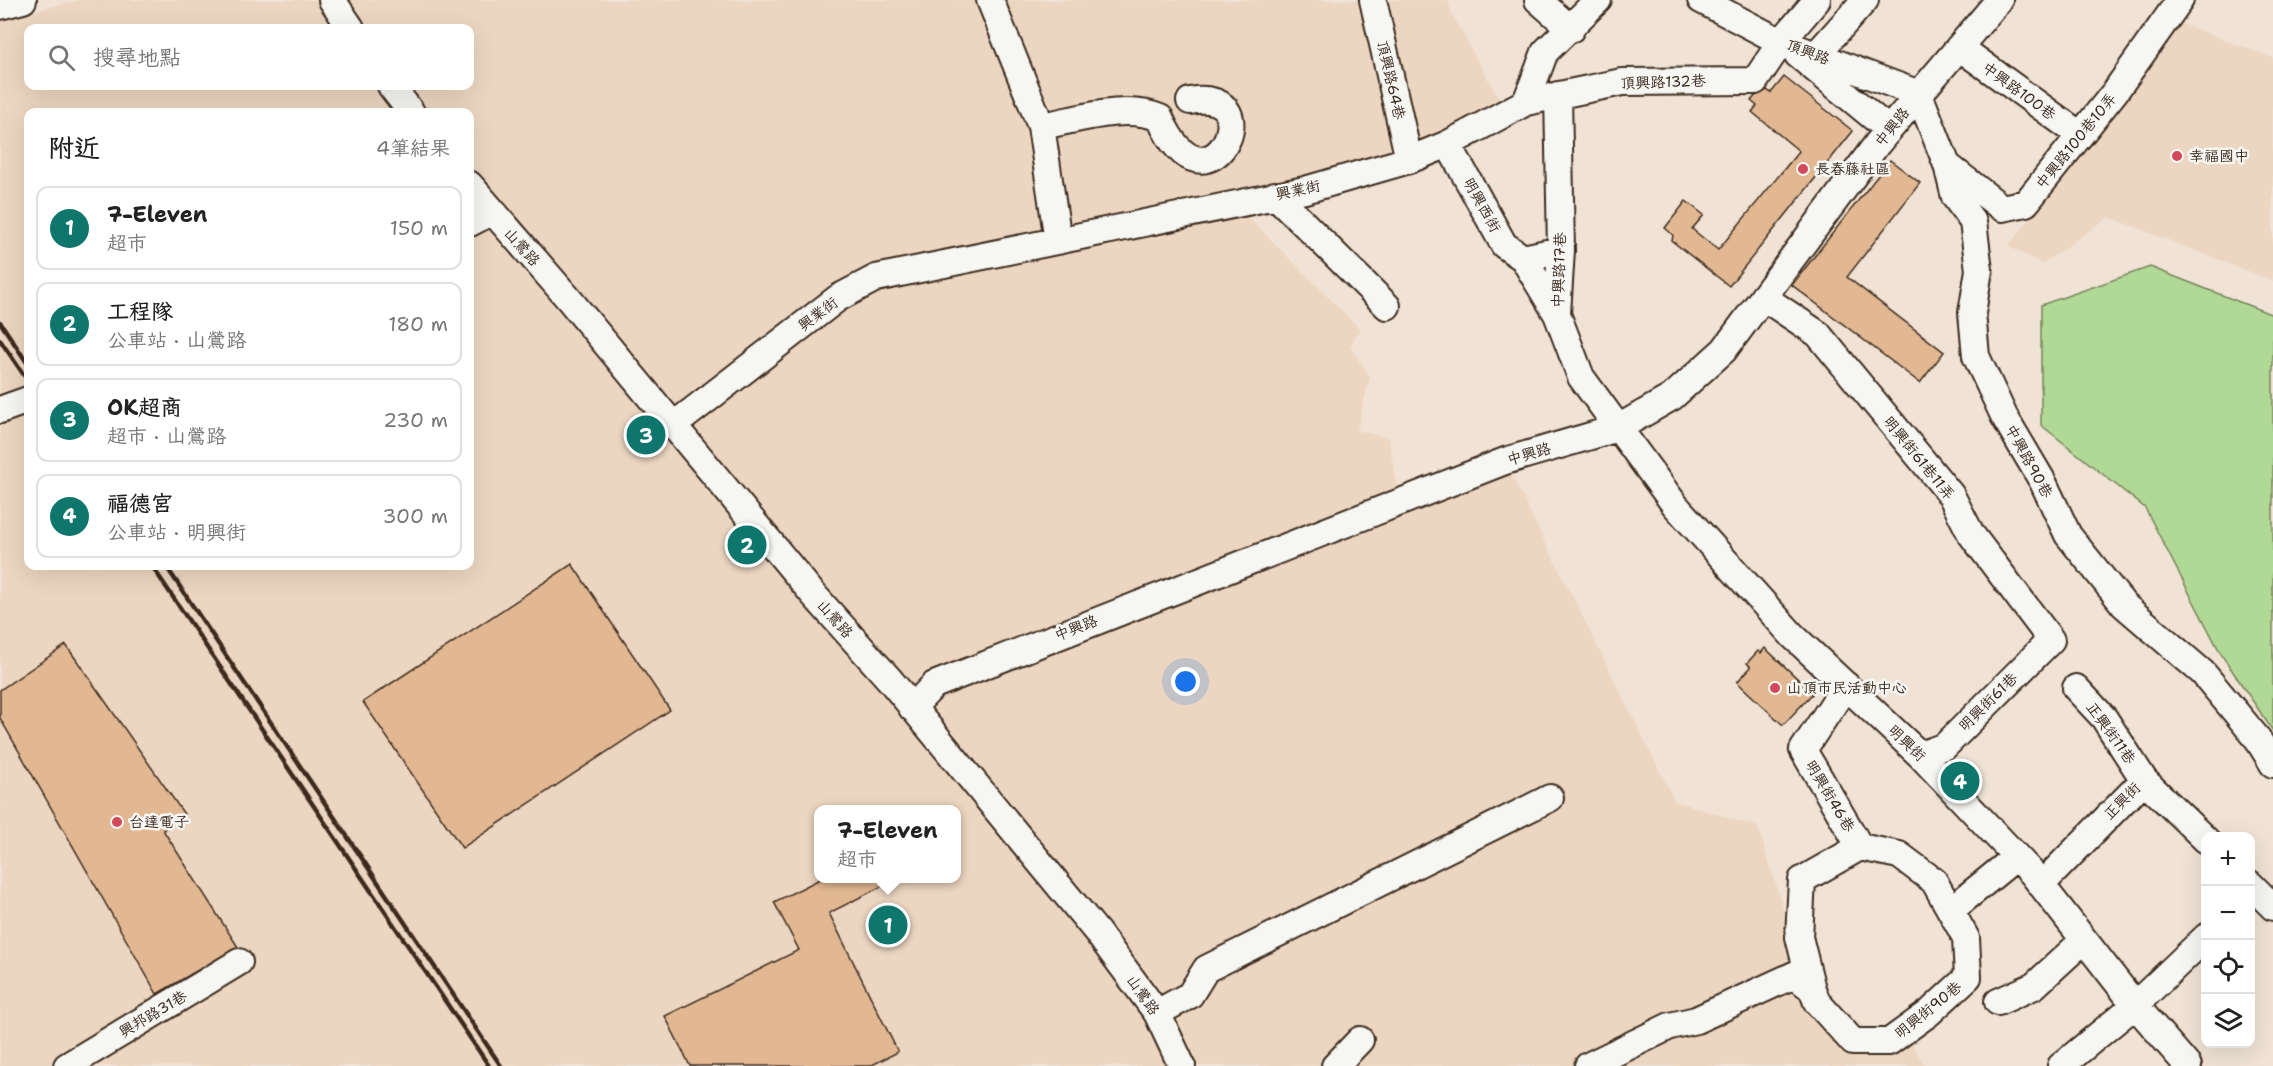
<!DOCTYPE html>
<html lang="zh-TW">
<meta charset="utf-8">
<style>
:root{--surface:#fff;--page:#f2f2f2;--text:#222;--muted:#767676;--line:#e0e0e0;--accent:#0f766e}
body{margin:0;font-family:"Shantell Sans","LXGW WenKai TC",sans-serif;background:var(--page);color:var(--text)}
.controls{position:absolute;right:18px;bottom:18px;display:grid;overflow:hidden;border-radius:12px;box-shadow:0 6px 24px #0002}
.controls button{width:54px;height:54px;display:grid;place-items:center;padding:0;border:0;border-bottom:2px solid var(--line);background:var(--surface);color:var(--text);font:30px sans-serif}
.you{position:absolute;left:1186px;top:682px;width:21px;height:21px;margin:-15px;border:4px solid #fff;border-radius:50%;background:#1a73e8;box-shadow:0 0 0 9px #1a73e833}
.badge{display:grid;place-items:center;width:39px;height:39px;border-radius:50%;background:var(--accent);color:#fff;font-size:20px;font-weight:700}
.pin{position:absolute;translate:-50% -50%;border:3px solid #fff;box-shadow:0 2px 6px #0006}
.popup{position:absolute;left:814px;top:805px;width:147px;height:78px;box-sizing:border-box;display:grid;place-content:center;border-radius:12px;background:var(--surface);filter:drop-shadow(0 2px 4px #0005);font-size:20px;white-space:nowrap;color:var(--muted)}
.popup b{font-size:22px;color:var(--text)}
.popup::after{content:'';position:absolute;left:50%;top:100%;margin-left:-12px;border:12px solid transparent;border-top-color:var(--surface)}
.list{margin:0;padding:0;list-style:none}
h2{display:flex;justify-content:space-between;align-items:center;height:78px;margin:0;padding:0 24px;font-size:26px}
h2 small{font-size:20px;font-weight:400;color:var(--muted)}
.list li{display:grid;grid-template-columns:39px 1fr auto;gap:18px;align-items:center;box-sizing:border-box;height:84px;margin:0 12px 12px;padding:0 12px;border:2px solid var(--line);border-radius:12px}
.list b{display:block;font-size:22px;white-space:nowrap}
.list p{margin:0;font-size:20px;white-space:nowrap;color:var(--muted)}
.list em{font-size:20px;font-style:normal;color:var(--muted)}
.icon{flex:none;width:33px;height:33px;fill:none;stroke:currentColor;stroke-width:2;stroke-linecap:round;stroke-linejoin:round}
.map{position:relative;flex:none;width:2273px;height:1066px;overflow:hidden}
.search{position:absolute;background:var(--surface);box-shadow:0 6px 24px #0002;left:24px;top:24px;width:450px;height:66px;display:flex;align-items:center;gap:15px;box-sizing:border-box;padding:0 21px;border-radius:12px;color:var(--muted);font-size:22px}
.panel{position:absolute;background:var(--surface);box-shadow:0 6px 24px #0002;left:24px;top:108px;width:450px;height:462px;border-radius:12px}
.map>svg:first-child{display:block}
.built{fill:#ecd6c1;fill-rule:evenodd}
.green{fill:#b1d996;stroke:#76825a;stroke-width:1.5}
.building{fill:#e2b892;stroke:#3b2a1e;stroke-width:1.5}
.lines{fill:none;stroke-linecap:round;stroke-linejoin:round}
.minor-casing{stroke:#3b2a1e;stroke-width:30}
.minor{stroke:#f6f6f2;stroke-width:26}
.rail{stroke:#3b2a1e;stroke-width:4.5}
.poi-dot{fill:#d1495b;stroke:#f6f6f2;stroke-width:2}
.labels{text-anchor:middle;dominant-baseline:central;stroke-width:5;stroke-linejoin:round;paint-order:stroke}
.street-label{font-size:15px;fill:#3b2a1e;stroke:#f6f6f2}
.poi-label{font-size:15px;fill:#3b2a1e;stroke:#f6f6f2;text-anchor:start}
</style>
<div class="map">
<svg width="2273" height="1066" viewBox="0 0 2273 1066">
<rect width="100%" height="100%" fill="#f0e3d5"/>
<filter id="ink" filterUnits="userSpaceOnUse"><feTurbulence type="fractalNoise" baseFrequency=".0167" numOctaves="2"/><feDisplacementMap in="SourceGraphic" scale="12" xChannelSelector="R" yChannelSelector="G"/><feConvolveMatrix kernelMatrix="1 2 1 2 8 2 1 2 1" color-interpolation-filters="sRGB"/></filter>
<g filter="url(#ink)">
<path class="built" d="M80,0H1448L1452,15L1504,107L1418,150L1228,197L1360,329L1350,347L1370,376L1357,430L1389,438L1401,517L1508,468L1675,801L1758,827L1803,973L1876,1038L1904,1030L1925,1066H0V19ZM28,28H470V86H28ZM28,112H470V566H28ZM819,810H957V878H819Z
M2180,23L2273,58V281L2109,217L2042,264L2008,246L2130,95Z"/>
<path class="green" d="M2150,267L2273,315V731L2221,654L2145,508L2041,425V305Z"/>
<path class="building" d="M1784,77L1853,131L1729,286L1672,241L1673,235L1665,228L1686,201L1704,215L1692,229L1718,250L1799,151L1752,112L1757,106L1751,101L1755,96L1767,90L1771,93Z
M1890,160L1920,183L1847,277L1944,352L1920,383L1792,285Z
M572,564L670,710L462,848L363,702Z
M66,645L184,814L163,830L238,947L157,994L0,718V690Z
M1765,648L1813,693L1783,725L1737,682L1751,667L1747,663L1758,651L1761,653Z
M820,879H896L829,913L898,1052L870,1066H690L665,1016L799,950L774,902Z"/>
<g class="lines">
<g class="minor-casing">
<path id="minor" d="M332,0L351,28
M990,0L1041,126L1058,241
M1373,0L1409,160
M1538,0L1571,29
M1701,0L1781,42L1919,94
M0,6L23,0
M1959,47L2080,135
M1798,55L1889,130
M1816,55L1865,0
M391,86L411,112
M1919,94L1947,165L1955,197L1973,222L1979,270L1972,313L1976,356L2004,416L2043,482L2068,535L2124,605L2203,673L2257,738L2273,764
M1558,95L1561,250L1557,314L1581,377L1675,505L1793,636L1920,755L2032,873L2135,1005L2188,1066
M1526,102L1545,52L1598,0
M1041,126C1077,120 1125,103 1160,118C1207,227 1275,86 1190,101
M1448,144L1504,245L1523,258L1561,250
M1947,165L2002,208L2026,203L2114,93L2180,0
M470,185L568,298L813,594L890,680L1097,932L1157,1013L1182,1066
M1275,195L1387,306
M470,223L491,212
M1523,258L1557,314
M1763,297L1818,334L1951,495L1971,534L2051,640L1945,746L1920,755
M0,410L28,400
M674,425L838,298L876,278L1305,190L1409,160L1448,144L1526,102L1622,82L1755,81L1781,42L1817,0
M1846,685L1803,750L1860,847
M2076,688L2104,718L2144,780L2206,840
M912,708L934,685L1505,461L1618,428L1672,397L1724,350L1877,144L1999,0
M2250,884L2273,907
M2041,885L2144,780
M1951,910L2016,857
M1812,989L1799,937L1802,880L1860,847
M1998,1002L2034,986L2084,940
M1157,1013L1190,995L1206,969L1550,798
M67,1066L239,962
M1335,1066L1360,1040
M1588,1066L1670,1026L1696,1020L1794,975L1812,989L1817,1002L1853,1042H1889L1929,1013L1968,977L1966,938L1934,881L1899,855L1860,847
M2061,1066L2135,1005L2206,937"/>
</g>
<use href="#minor" class="minor"/>
<path class="rail" d="M0,322L28,364
M0,340L28,381
M152,566L489,1066
M166,566L501,1066"/>
</g>
</g>
<g class="poi-dot">
<circle cx="2177" cy="156" r="6"/>
<circle cx="1803" cy="169" r="6"/>
<circle cx="1775" cy="688" r="6"/>
<circle cx="117" cy="822" r="6"/>
</g>
<g class="labels">
<g class="street-label">
<text transform="translate(1808 52) rotate(21)">頂興路</text>
<text transform="translate(1391 80) rotate(77)">頂興路64巷</text>
<text transform="translate(1663 82) rotate(-2)">頂興路132巷</text>
<text transform="translate(2019 91) rotate(36)">中興路100巷</text>
<text transform="translate(1892 127) rotate(-51)">中興路</text>
<text transform="translate(2076 141) rotate(-51)">中興路100巷10弄</text>
<text transform="translate(1298 190) rotate(-12)">興業街</text>
<text transform="translate(1482 205) rotate(61)">明興西街</text>
<text transform="translate(522 247) rotate(48)">山鶯路</text>
<text transform="translate(1559 270) rotate(-88)">中興路17巷</text>
<text transform="translate(818 314) rotate(-37)">興業街</text>
<text transform="translate(1529 454) rotate(-16)">中興路</text>
<text transform="translate(1919 458) rotate(51)">明興街61巷11弄</text>
<text transform="translate(2029 461) rotate(61)">中興路90巷</text>
<text transform="translate(835 619) rotate(48)">山鶯路</text>
<text transform="translate(1076 628) rotate(-21)">中興路</text>
<text transform="translate(1988 702) rotate(-45)">明興街61巷</text>
<text transform="translate(2111 733) rotate(54)">正興街11巷</text>
<text transform="translate(1907 743) rotate(44)">明興街</text>
<text transform="translate(1830 796) rotate(59)">明興街46巷</text>
<text transform="translate(2122 801) rotate(-45)">正興街</text>
<text transform="translate(1143 995) rotate(55)">山鶯路</text>
<text transform="translate(1928 1010) rotate(-39)">明興街90巷</text>
<text transform="translate(153 1014) rotate(-31)">興邦路31巷</text>
</g>
<g class="poi-label">
<text x="2189" y="156">幸福國中</text>
<text x="1815" y="169">長春藤社區</text>
<text x="1787" y="688">山頂市民活動中心</text>
<text x="129" y="822">台達電子</text>
</g>
</g>
</svg>
<div class="controls">
<button>+</button>
<button>−</button>
<button><svg class="icon" aria-label="locate" viewBox="0 0 24 24"><circle cx="12" cy="12" r="6"/><path d="M12 2v4M12 18v4M2 12h4M18 12h4"/></svg></button>
<button><svg class="icon" aria-label="layers" viewBox="0 0 24 24"><path d="M12 4l9 5-9 5-9-5zM3 14l9 5 9-5"/></svg></button>
</div>
<div class="you"></div>
<div class="pin badge" style="left:888px;top:925px">1</div>
<div class="popup"><b>7-Eleven</b>超市</div>
<div class="pin badge" style="left:747px;top:545px">2</div>
<div class="pin badge" style="left:646px;top:435px">3</div>
<div class="pin badge" style="left:1960px;top:781px">4</div>
<div class="search"><svg class="icon" aria-label="search" viewBox="0 0 24 24"><circle cx="10" cy="10" r="6"/><path d="M15 15l6 6"/></svg>搜尋地點</div>
<section class="panel">
<h2>附近<small>4筆結果</small></h2>
<ul class="list">
<li><span class="badge">1</span><div><b>7-Eleven</b><p>超市</p></div><em>150 m</em></li>
<li><span class="badge">2</span><div><b>工程隊</b><p>公車站 · 山鶯路</p></div><em>180 m</em></li>
<li><span class="badge">3</span><div><b>OK超商</b><p>超市 · 山鶯路</p></div><em>230 m</em></li>
<li><span class="badge">4</span><div><b>福德宮</b><p>公車站 · 明興街</p></div><em>300 m</em></li>
</ul>
</section>
</div>
